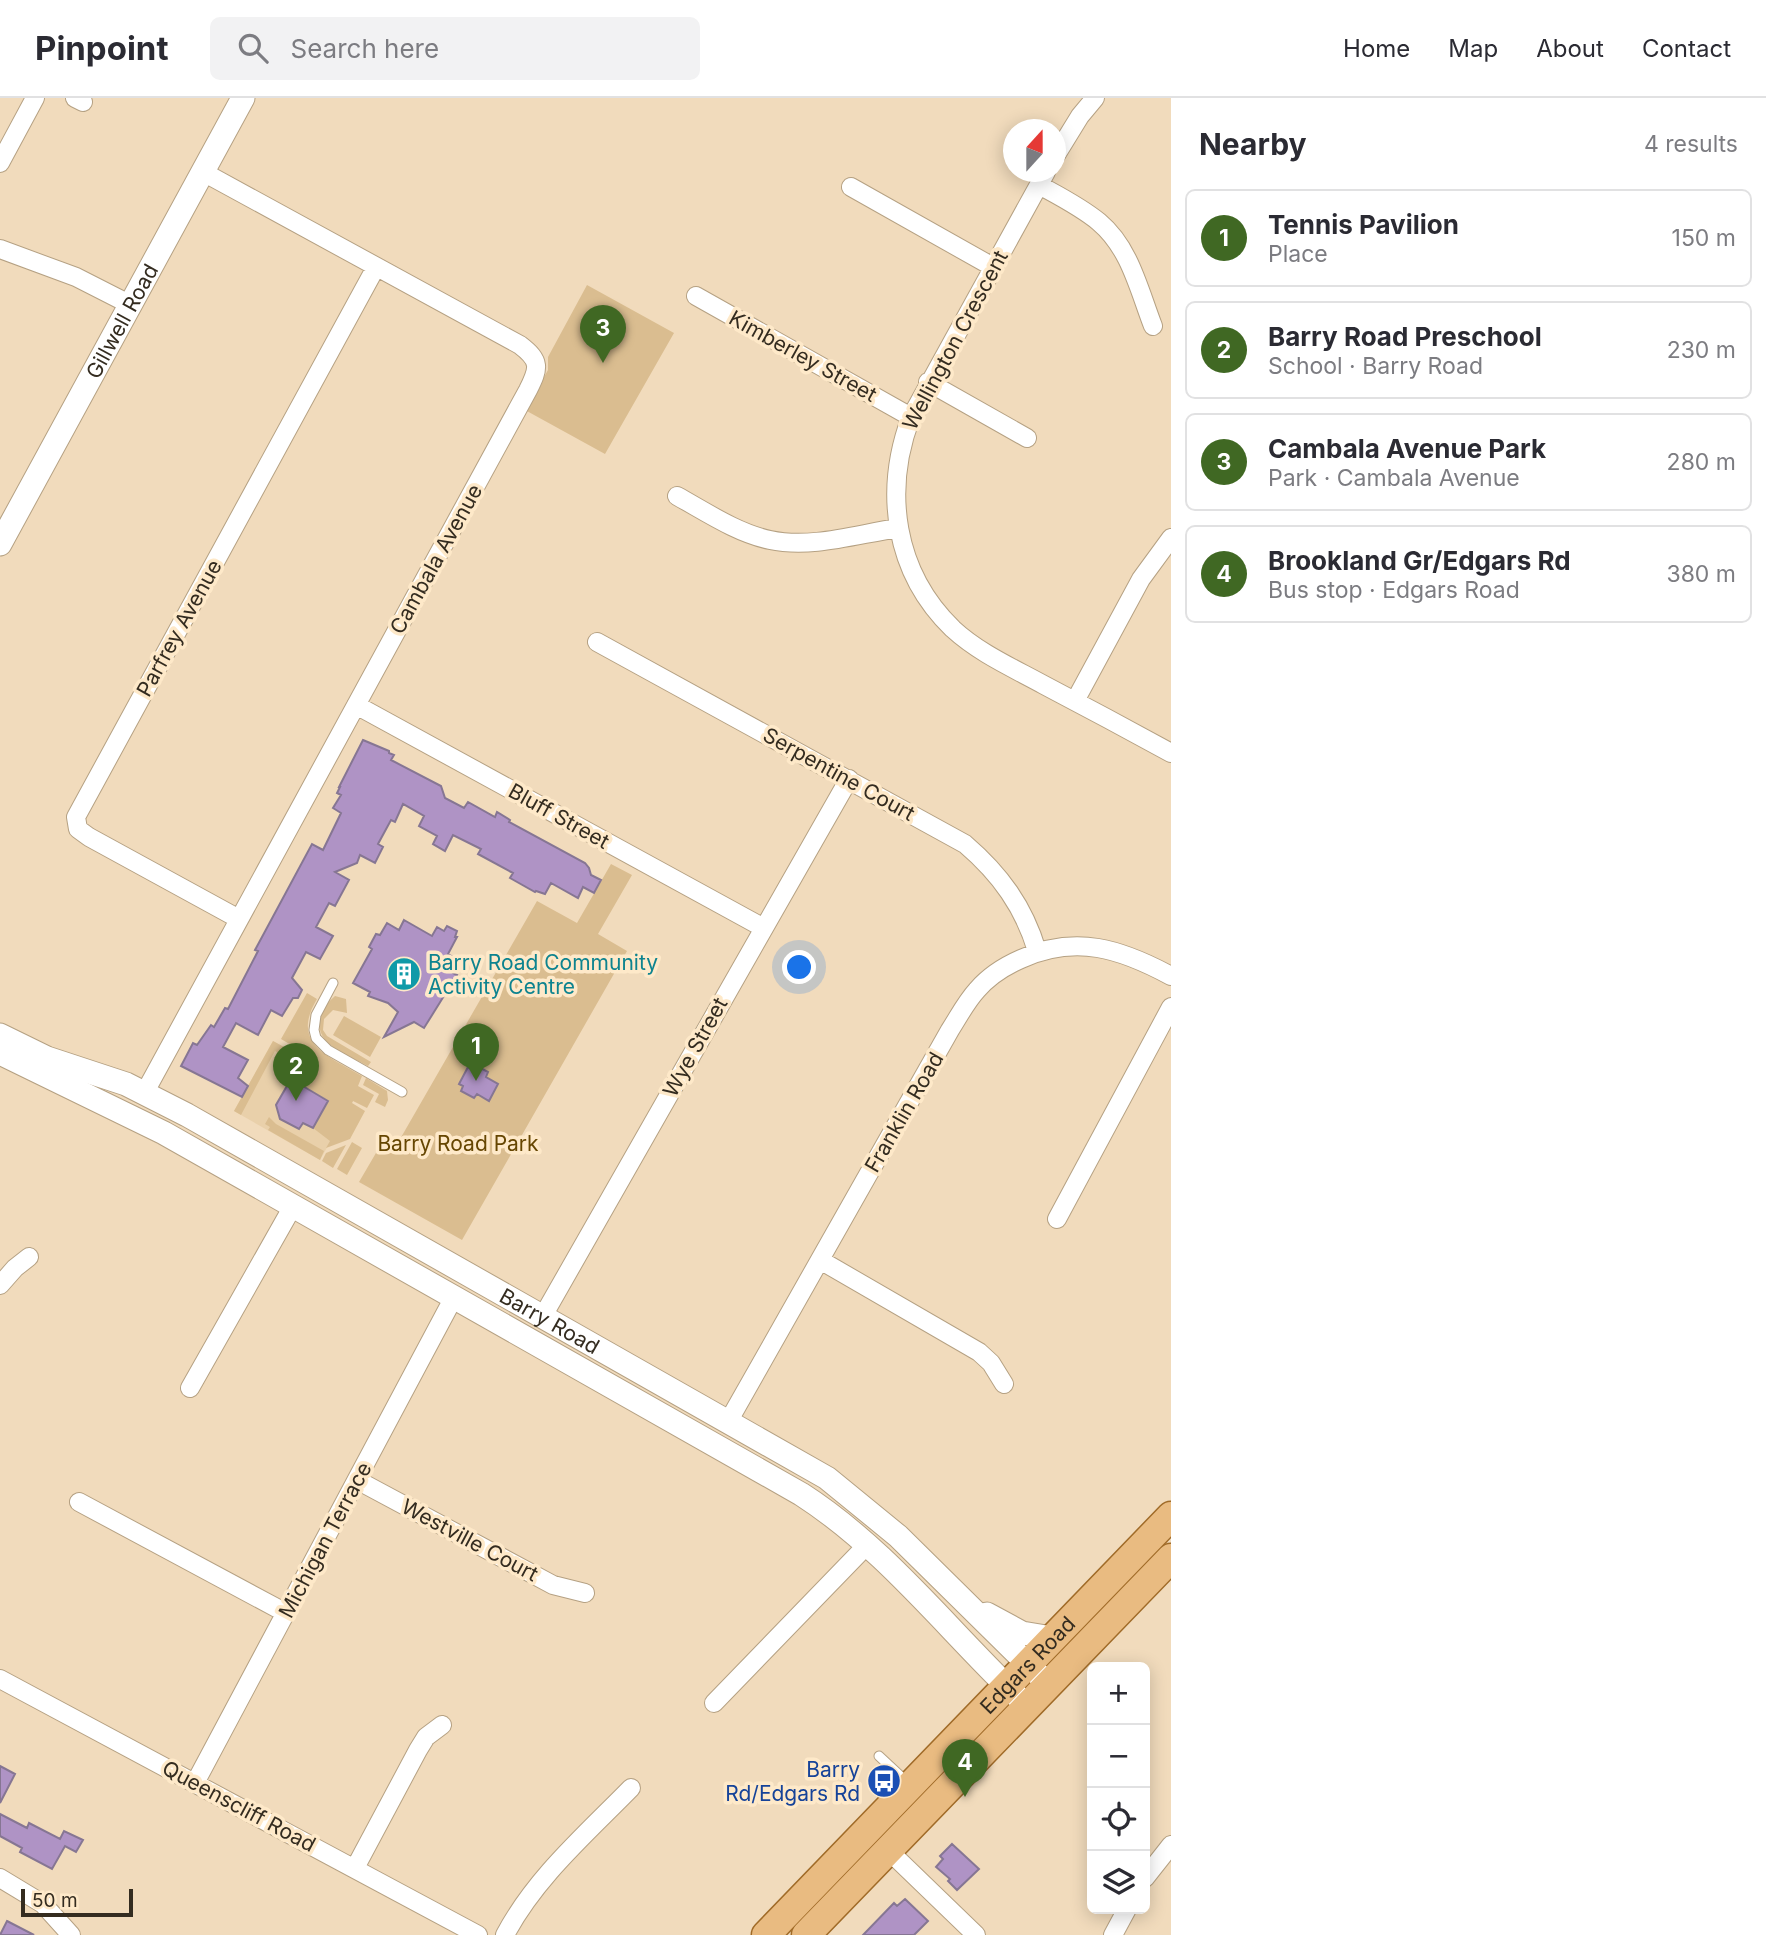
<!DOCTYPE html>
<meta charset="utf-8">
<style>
:root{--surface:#fff;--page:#f2f2f3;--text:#2b2b33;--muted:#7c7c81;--line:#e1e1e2;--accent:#406823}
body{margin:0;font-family:Inter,sans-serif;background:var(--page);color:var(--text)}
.controls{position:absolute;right:21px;bottom:21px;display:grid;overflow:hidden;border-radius:10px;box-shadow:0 4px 18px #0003}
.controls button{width:63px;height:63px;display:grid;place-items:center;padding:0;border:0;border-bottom:2px solid var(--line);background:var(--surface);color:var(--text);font:35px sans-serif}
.compass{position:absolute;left:1003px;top:21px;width:63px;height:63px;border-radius:50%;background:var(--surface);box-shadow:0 4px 18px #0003;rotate:21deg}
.scale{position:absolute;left:21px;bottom:18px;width:112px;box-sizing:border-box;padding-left:7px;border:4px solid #342c20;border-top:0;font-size:19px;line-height:24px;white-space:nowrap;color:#342c20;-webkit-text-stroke:5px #fee9c9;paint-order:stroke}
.you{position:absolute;left:800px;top:870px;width:24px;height:24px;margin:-18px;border:5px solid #fff;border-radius:50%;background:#1a73e8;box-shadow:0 0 0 10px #1a73e833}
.badge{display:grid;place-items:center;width:46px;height:46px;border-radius:50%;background:var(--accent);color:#fff;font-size:23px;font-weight:700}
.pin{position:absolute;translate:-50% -58px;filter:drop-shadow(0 2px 4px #0008)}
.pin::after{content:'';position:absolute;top:37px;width:24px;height:21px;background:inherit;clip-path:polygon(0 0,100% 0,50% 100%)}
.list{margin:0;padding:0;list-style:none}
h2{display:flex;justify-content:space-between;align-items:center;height:91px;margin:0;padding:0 28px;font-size:30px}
h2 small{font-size:23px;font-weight:400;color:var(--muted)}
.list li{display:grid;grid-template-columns:46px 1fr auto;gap:21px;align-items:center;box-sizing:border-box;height:98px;margin:0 14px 14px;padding:0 14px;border:2px solid var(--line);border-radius:10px}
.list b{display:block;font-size:26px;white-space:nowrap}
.list p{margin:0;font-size:23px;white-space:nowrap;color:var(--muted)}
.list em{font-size:23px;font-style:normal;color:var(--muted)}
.icon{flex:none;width:38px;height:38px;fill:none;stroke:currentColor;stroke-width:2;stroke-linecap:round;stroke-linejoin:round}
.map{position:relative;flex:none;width:1171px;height:1837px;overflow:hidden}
header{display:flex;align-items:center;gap:42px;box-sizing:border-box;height:98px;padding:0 35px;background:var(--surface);border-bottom:2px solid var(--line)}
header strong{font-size:33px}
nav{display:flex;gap:38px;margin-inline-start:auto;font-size:24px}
.search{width:490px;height:63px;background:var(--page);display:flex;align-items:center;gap:18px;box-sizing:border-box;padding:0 24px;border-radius:10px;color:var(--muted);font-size:26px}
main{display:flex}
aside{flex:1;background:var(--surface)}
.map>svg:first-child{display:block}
.built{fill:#e9d0aa}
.green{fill:#dabd90}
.building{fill:#af93c5;stroke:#867693;stroke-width:2}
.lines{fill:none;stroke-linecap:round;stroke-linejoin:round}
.service-casing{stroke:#b5a183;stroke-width:11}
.minor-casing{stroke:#b5a183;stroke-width:20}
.tertiary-casing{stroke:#b5a183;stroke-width:25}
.primary-casing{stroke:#a06b28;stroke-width:31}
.service{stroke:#fff;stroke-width:9}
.minor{stroke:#fff;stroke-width:18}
.tertiary{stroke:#fff;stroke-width:23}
.primary{stroke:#e9bb81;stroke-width:28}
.labels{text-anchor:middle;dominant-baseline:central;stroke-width:7;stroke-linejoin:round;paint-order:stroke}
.street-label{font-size:21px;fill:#342c20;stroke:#fee9c9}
.culture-label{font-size:21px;fill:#0d838f;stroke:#fee9c9;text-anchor:start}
.park-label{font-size:21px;fill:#664602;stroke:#fee9c9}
.transit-label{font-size:21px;fill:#164399;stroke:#fee9c9;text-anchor:end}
</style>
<header>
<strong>Pinpoint</strong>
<div class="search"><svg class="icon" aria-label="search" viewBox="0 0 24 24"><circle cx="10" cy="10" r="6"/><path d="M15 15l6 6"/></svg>Search here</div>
<nav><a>Home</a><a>Map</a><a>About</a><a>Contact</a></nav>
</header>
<main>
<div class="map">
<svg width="1171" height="1837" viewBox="0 0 1171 1837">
<rect width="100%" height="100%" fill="#f1dbbc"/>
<path class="built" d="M273,943L359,992L320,1062L234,1013Z"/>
<path class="green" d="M587,187L674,235L605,356L525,312L548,272V259Z
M611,766L632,777L598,836L627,853L462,1142L359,1084L383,1043L392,1048V1055L537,803L577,825Z
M307,895L317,901C290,946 328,958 362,978L358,988L374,997L367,1010L353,1003L352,1005L365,1013L350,1041L326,1050L330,1043L313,1030L329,1003L293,982L301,967L275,953L241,1017L234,1013L273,943L297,956L298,951L281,941Z
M335,898L346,901L347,915L333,912L324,921L323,932L327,938L371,964L368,968C348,957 309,945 322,916C325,908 329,903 335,898Z
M344,918L381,939L370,959L333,937Z
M366,980L387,993L388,1002L385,1009L375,1004L379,996L363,987Z
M269,1019L276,1026L324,1053L320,1062L268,1032L270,1029L265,1026Z
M352,1044L362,1050L347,1077L337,1071Z
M346,1047L333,1070L322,1063L326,1055Z"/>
<path class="building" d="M363,642L389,653V655L394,657L391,662L441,688L445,700L464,710L468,704L495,719L497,714L510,722L509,724L585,765L589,770L591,777L601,782L594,795L583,789L578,800L551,785L545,796L536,793L535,794L510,780L513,775L478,756L481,751L453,737L445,753L433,746L437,738L419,728L424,718L403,706L395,724L391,722L378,746L383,749L375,765L360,757L357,765L335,774L349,782L335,808L329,805L316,829L333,838L320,861L306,854L292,880L302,892L298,900H293L282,918L271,912L258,937L236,925L223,949L248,962L238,980L248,988L242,999L181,968L193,945L197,947L211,927L214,929L225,910L228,911L258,853L255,852L312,746L323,752L341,715L333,710L341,697L337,695L340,689H339Z
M404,822L432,838L437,829L444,833L447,828L457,833L455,839H457L448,856L460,863L453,875L457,877L424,930L414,924L384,939L398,914L388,905L368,898L370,894L353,885L372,851L369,849L376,836L380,837L387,825L399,832Z
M475,967L488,974L486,979L498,986L489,1003L477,996L474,1000L461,993L463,988L459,986L468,969L473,972Z
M291,981L328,1003L313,1030L303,1025L299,1031L280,1021L276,1007Z
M0,1668L15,1676L0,1705Z
M0,1716L27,1730L29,1725L60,1741L64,1733L83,1742L76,1754L65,1748L52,1771L20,1754L22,1750L0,1738Z
M952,1746L979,1771L957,1792L948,1783L950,1781L936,1769L943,1761L940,1758Z
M905,1801L928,1823L914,1837H863L894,1805L897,1808Z
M7,1823L34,1837H0Z"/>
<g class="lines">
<g class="service-casing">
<path id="service" d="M333,885L316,917L314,932L316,940L328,952L402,994
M879,1658L909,1686"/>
</g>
<g class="minor-casing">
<path id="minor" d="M75,0L83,4
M1056,57L1080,18L1095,0
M0,65L35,0
M1046,74L911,319C883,393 894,474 953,531C979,555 1013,570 1044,587C1086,609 1129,632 1171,655
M1039,87C1059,98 1081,109 1099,124C1130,150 1139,192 1153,228
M851,89L993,169
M0,151L76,179L131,207
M696,198L911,319
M928,284L1027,340
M677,398C706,414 737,435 770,442C812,451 857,436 899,430
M597,544L965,746C1000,776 1024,809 1037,853
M1075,603L1141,481L1171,440
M356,607L762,829
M239,821L89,739L78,731L76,719L376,169
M145,994L528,292C539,270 541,263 520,247L203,74
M1057,1121L1171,909
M820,1162L979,1254L991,1265L1004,1286
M0,1187L15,1170L29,1159
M543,1218L849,681
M190,1290L293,1108
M728,1324L950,932C959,918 966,904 977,892C989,878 1005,868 1021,861C1076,836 1121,851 1171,878
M357,1382L553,1487L585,1495
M79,1404L286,1515
M0,1581L478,1837
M714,1605L867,1447
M195,1685L454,1199
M888,1752L976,1837
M355,1770L418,1652L426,1639L442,1627
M0,1780L43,1806L71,1837
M1145,1780L1171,1747
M505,1837C535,1780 586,1736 631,1690
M1113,1837L1127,1811"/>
</g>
<g class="tertiary-casing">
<g id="tertiary">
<path id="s1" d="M0,446L243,0"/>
<path id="s2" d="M0,937L47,960L126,986L187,1017L827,1380L898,1438L1049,1587"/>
<path d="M0,955L164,1035L801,1396C885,1450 947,1531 1018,1599"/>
<path d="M987,1516L1022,1535L1052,1540"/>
</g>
</g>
<g class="primary-casing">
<g id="primary">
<path id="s3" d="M766,1837L1171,1418"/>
<path d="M806,1837L1171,1460"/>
</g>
</g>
<use href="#service" class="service"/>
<use href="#minor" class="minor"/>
<use href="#tertiary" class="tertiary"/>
<use href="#primary" class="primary"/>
</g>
<defs>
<g id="building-disc" transform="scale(1.75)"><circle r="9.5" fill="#0f9aa8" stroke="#fee9c9"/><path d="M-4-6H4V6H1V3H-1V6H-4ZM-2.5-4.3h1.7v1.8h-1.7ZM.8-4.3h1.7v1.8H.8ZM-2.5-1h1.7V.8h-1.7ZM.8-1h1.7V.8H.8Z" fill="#fff"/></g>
<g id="bus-disc" transform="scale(1.75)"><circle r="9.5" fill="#1a4fb4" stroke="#fee9c9"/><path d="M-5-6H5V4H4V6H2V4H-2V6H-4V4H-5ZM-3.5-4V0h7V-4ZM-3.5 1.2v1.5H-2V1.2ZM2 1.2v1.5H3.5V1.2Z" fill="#fff"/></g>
</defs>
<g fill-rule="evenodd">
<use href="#building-disc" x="404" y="876"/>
<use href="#bus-disc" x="884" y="1683"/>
</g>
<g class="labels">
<g class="street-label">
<text stroke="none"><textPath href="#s1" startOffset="254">Gillwell Road</textPath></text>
<text transform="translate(955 242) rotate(-62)">Wellington Crescent</text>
<text transform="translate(803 258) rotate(29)">Kimberley Street</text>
<text transform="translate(436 461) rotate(-61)">Cambala Avenue</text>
<text transform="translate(179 530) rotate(-61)">Parfrey Avenue</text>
<text transform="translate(839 676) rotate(29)">Serpentine Court</text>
<text transform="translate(559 718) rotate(29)">Bluff Street</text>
<text transform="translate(695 949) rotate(-61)">Wye Street</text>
<text transform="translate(904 1014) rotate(-60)">Franklin Road</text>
<text stroke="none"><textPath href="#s2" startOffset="621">Barry Road</textPath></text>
<text transform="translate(325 1442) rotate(-62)">Michigan Terrace</text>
<text transform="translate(470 1442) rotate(28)">Westville Court</text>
<text stroke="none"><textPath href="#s3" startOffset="376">Edgars Road</textPath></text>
<text transform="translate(239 1708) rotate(28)">Queenscliff Road</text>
</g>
<g class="culture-label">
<text x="428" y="864">Barry Road Community<tspan x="428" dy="24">Activity Centre</tspan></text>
</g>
<g class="park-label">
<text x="458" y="1045">Barry Road Park</text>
</g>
<g class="transit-label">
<text x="860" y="1671">Barry<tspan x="860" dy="24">Rd/Edgars Rd</tspan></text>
</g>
</g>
</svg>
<div class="controls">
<button>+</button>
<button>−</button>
<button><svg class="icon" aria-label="locate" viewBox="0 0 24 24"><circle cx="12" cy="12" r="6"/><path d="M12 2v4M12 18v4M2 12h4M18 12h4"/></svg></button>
<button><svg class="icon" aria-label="layers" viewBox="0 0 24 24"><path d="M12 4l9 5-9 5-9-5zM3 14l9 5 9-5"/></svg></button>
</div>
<svg class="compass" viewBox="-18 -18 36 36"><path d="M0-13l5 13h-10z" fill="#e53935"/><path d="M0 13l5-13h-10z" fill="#7c7c81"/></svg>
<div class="scale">50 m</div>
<div class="you"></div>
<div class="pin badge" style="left:476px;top:983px">1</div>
<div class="pin badge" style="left:296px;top:1003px">2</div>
<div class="pin badge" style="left:603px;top:265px">3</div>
<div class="pin badge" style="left:965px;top:1699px">4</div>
</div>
<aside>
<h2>Nearby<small>4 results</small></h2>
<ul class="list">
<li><span class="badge">1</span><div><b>Tennis Pavilion</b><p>Place</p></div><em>150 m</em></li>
<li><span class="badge">2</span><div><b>Barry Road Preschool</b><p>School · Barry Road</p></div><em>230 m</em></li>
<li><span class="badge">3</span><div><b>Cambala Avenue Park</b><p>Park · Cambala Avenue</p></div><em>280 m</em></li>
<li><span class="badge">4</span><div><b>Brookland Gr/Edgars Rd</b><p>Bus stop · Edgars Road</p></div><em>380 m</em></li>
</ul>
</aside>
</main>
